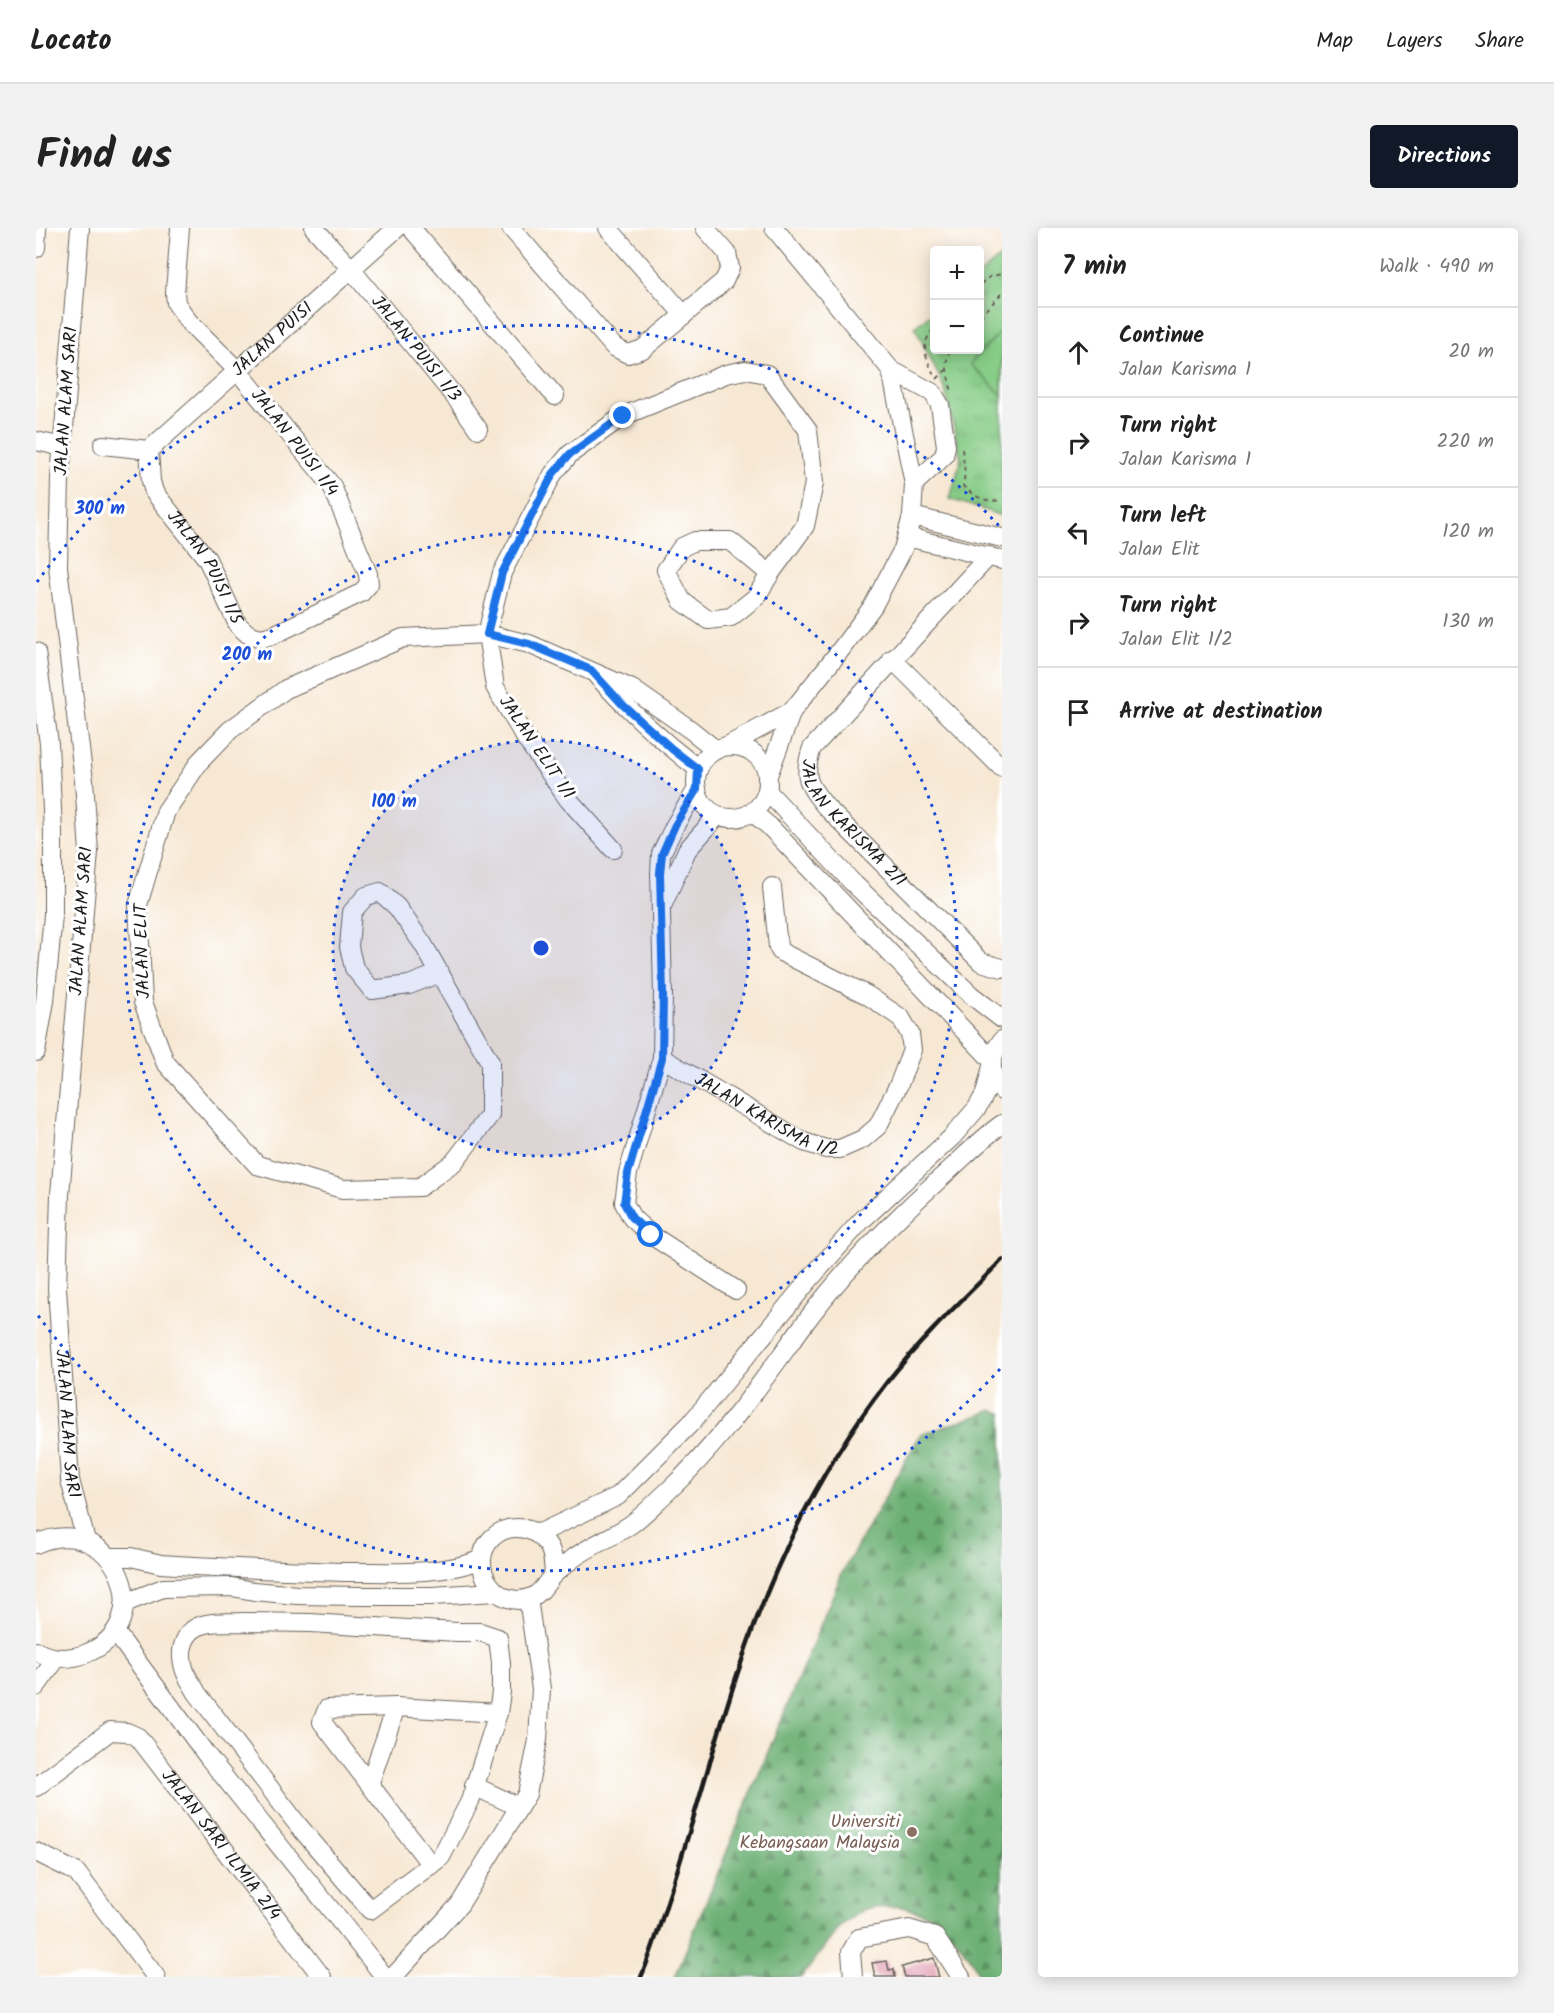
<!DOCTYPE html>
<meta charset="utf-8">
<style>
:root{--surface:#fff;--page:#f2f2f2;--text:#222;--muted:#767676;--line:#e0e0e0;--accent:#111827}
body{margin:0;font-family:Kalam,sans-serif;background:var(--page);color:var(--text)}
.controls{position:absolute;right:18px;top:18px;display:grid;overflow:hidden;border-radius:6px;box-shadow:0 3px 15px #0003}
.controls button{width:54px;height:54px;display:grid;place-items:center;padding:0;border:0;border-bottom:2px solid var(--line);background:var(--surface);color:var(--text);font:30px sans-serif}
.stop{position:absolute;width:18px;height:18px;margin:-14px;border:4px solid #1a73e8;border-radius:50%;background:#fff}
.stop.end{background:#1a73e8;border-color:#fff;box-shadow:0 2px 6px #0008}
.list{margin:0;padding:0;list-style:none}
h2{display:flex;justify-content:space-between;align-items:center;height:78px;margin:0;padding:0 24px;font-size:26px}
h2 small{font-size:20px;font-weight:400;color:var(--muted)}
.list li{display:grid;grid-template-columns:39px 1fr auto;gap:18px;align-items:center;box-sizing:border-box;height:90px;padding:0 24px;border-top:2px solid var(--line)}
.list b{display:block;font-size:22px;white-space:nowrap}
.list p{margin:0;font-size:20px;white-space:nowrap;color:var(--muted)}
.list em{font-size:20px;font-style:normal;color:var(--muted)}
.icon{flex:none;width:33px;height:33px;fill:none;stroke:currentColor;stroke-width:2;stroke-linecap:round;stroke-linejoin:round}
.map{position:relative;flex:none;width:966px;height:1749px;overflow:hidden;border-radius:6px}
header{display:flex;align-items:center;gap:36px;box-sizing:border-box;height:84px;padding:0 30px;background:var(--surface);border-bottom:2px solid var(--line)}
header strong{font-size:28px}
nav{display:flex;gap:33px;margin-inline-start:auto;font-size:21px}
.intro{display:flex;align-items:center;justify-content:space-between;box-sizing:border-box;height:144px;padding:0 36px}
h1{margin:0;font-size:42px}
.button{padding:15px 27px;border-radius:6px;background:var(--accent);color:#fff;font-size:21px;font-weight:700}
main{display:flex;gap:36px;padding:0 36px}
aside{flex:1;background:var(--surface);border-radius:6px;box-shadow:0 3px 15px #0003}
.map>svg:first-child{display:block}
.grass{fill:url(#grass-tufts);stroke:#527452;stroke-width:1.5}
.forest{fill:url(#forest-firs);stroke:#446648;stroke-width:1.5}
.garden{fill:#87cc87;stroke:#527452;stroke-width:1.5}
.building{fill:#e5a8bc}
.lines{fill:none;stroke-linecap:round;stroke-linejoin:round}
.minor-casing{stroke:#69635c;stroke-width:20}
.path{stroke:#69635c;stroke-width:2;stroke-dasharray:4.5 4.5;stroke-linecap:butt}
.minor{stroke:#fff;stroke-width:18}
.rail{stroke:#1c1c1c;stroke-width:4.5}
.route{stroke:#1a73e8;stroke-width:8}
.ring{fill:none;stroke:#1d4ed8;stroke-width:3;stroke-dasharray:3 6}
.education-dot{fill:#8d6e63;stroke:#fff;stroke-width:2}
.labels{text-anchor:middle;dominant-baseline:central;stroke-width:6;stroke-linejoin:round;paint-order:stroke}
.street-label{font-size:18px;fill:#1c1c1c;stroke:#fff}
.education-label{font-size:18px;fill:#785e54;stroke:#fff;text-anchor:end}
.centre{fill:#1d4ed8;stroke:#fff;stroke-width:3}
.ring-label{font-size:18px;text-anchor:middle;font-weight:bold;fill:#1d4ed8;stroke:#fff;stroke-width:6;stroke-linejoin:round;paint-order:stroke}
</style>
<header>
<strong>Locato</strong>
<nav><a>Map</a><a>Layers</a><a>Share</a></nav>
</header>
<div class="intro"><h1>Find us</h1><a class="button">Directions</a></div>
<main>
<div class="map">
<svg width="966" height="1749" viewBox="0 0 966 1749">
<defs>
<pattern id="grass-tufts" width="24" height="20" patternUnits="userSpaceOnUse" patternTransform="scale(1.5)"><rect width="24" height="20" fill="#87cc87"/><path d="M3 7l-1-3M5 7V3M7 7l1-3M15 17l-1-3M17 17v-4M19 17l1-3" fill="none" stroke="#74af74"/></pattern>
<pattern id="forest-firs" width="22" height="20" patternUnits="userSpaceOnUse" patternTransform="scale(1.5)"><rect width="22" height="20" fill="#6db074"/><path d="M5 1l3.5 6h-7zM16 11l3.5 6h-7z" fill="#598e5e"/></pattern>
</defs>
<rect width="100%" height="100%" fill="#fff"/>
<filter id="ink" filterUnits="userSpaceOnUse"><feTurbulence type="fractalNoise" baseFrequency=".0167" numOctaves="2"/><feDisplacementMap in="SourceGraphic" scale="12" xChannelSelector="R" yChannelSelector="G"/><feConvolveMatrix kernelMatrix="1 2 1 2 8 2 1 2 1" color-interpolation-filters="sRGB"/></filter>
<filter id="wash" filterUnits="userSpaceOnUse"><feTurbulence type="fractalNoise" baseFrequency=".008" numOctaves="4" result="noise"/><feDisplacementMap in="SourceGraphic" scale="24" xChannelSelector="R" yChannelSelector="G"/><feGaussianBlur stdDeviation="1.35" result="paint"/><feColorMatrix in="noise" values="0 0 0 0 0 0 0 0 0 0 0 0 0 0 0 0 0 1.4 0 .05"/><feComposite in="paint" operator="in"/></filter>
<g filter="url(#wash)">
<rect width="100%" height="100%" fill="#f7e8d4"/>
<path class="grass" d="M966,28V288L914,271L925,231L909,161L879,99L898,83V122H944V46Z"/>
<path class="forest" d="M957,1182L966,1185V1749H943L937,1734L919,1710L893,1687L863,1678L828,1681L804,1698L766,1749H639L806,1345L884,1207Z"/>
<path class="garden" d="M966,102V167L934,136Z"/>
<g id="blocks">
<path class="building" d="M898,1730L903,1749H869L866,1739Z
M851,1733L853,1742L858,1741L859,1749H839L836,1735Z"/>
</g>
</g>
<g filter="url(#ink)">
<use href="#blocks" fill-opacity="0" stroke="#69635c" stroke-width="1.5"/>
<g class="lines">
<g class="minor-casing">
<g id="minor">
<path id="s1" d="M44,0L24,250L22,339L48,553L53,624L24,967L21,1060L34,1252L50,1313"/>
<path id="s2" d="M278,0L315,41L423,174L442,201"/>
<path d="M375,0L519,168"/>
<path d="M475,0L578,119L592,126L607,121L688,53L694,40L691,25L669,0"/>
<path d="M572,0L648,87"/>
<path d="M0,20L1,0"/>
<path d="M855,142L897,165L904,177L910,218L908,228L878,256"/>
<path d="M0,213L27,219"/>
<path d="M67,217L113,222"/>
<path id="s3" d="M113,222L115,253L118,264L171,331L202,397L212,406L225,410L237,407L325,365L333,356L332,346L296,258L202,143L152,93L140,75L139,65L144,0"/>
<path id="s4" d="M113,222L361,0"/>
<path d="M876,288L966,310"/>
<path d="M871,309L966,332"/>
<path id="s5" d="M953,328L776,520C766,549 772,557 790,579L945,734L966,740"/>
<path d="M0,424L13,515L17,604V687L9,773L0,824"/>
<path d="M856,431L966,540"/>
<path d="M561,448C592,482 626,513 662,541"/>
<path d="M691,518L756,483"/>
<circle cx="696" cy="554" r="36"/>
<path d="M731,550L756,483L803,424L837,378L867,321L876,288L878,256L855,142L738,0"/>
<path d="M661,561L639,597L625,626L624,645L627,767L626,830L592,945L588,975L596,990L615,1007L700,1062"/>
<path d="M731,563L816,654L935,767L966,791"/>
<path d="M716,584L733,598L956,832"/>
<path d="M577,621L532,571L490,511L459,459L451,406L466,345L517,246L534,226L587,188L690,146L709,142L731,146L772,202L778,255L769,298L734,346L720,369L695,389L672,392L646,373L630,342L646,319L659,313H694L734,346"/>
<path d="M627,676L651,622L682,587"/>
<path d="M404,745L373,757L336,762L318,740L313,719L316,684L330,668L344,664L361,679L387,716L454,834V887L418,934L384,959L307,961L221,937L129,834L107,774L102,677L130,583L164,533L194,502L250,461L367,410L451,406L493,416L596,461L655,502L680,522"/>
<path d="M966,812C953,829 952,846 966,863"/>
<path id="s6" d="M626,830L768,914L790,921H804L827,911L842,898L863,856L876,822L874,806L865,790L831,767L745,724L742,719L736,659"/>
<path d="M502,1306L582,1268L655,1195L773,1052L824,994L916,909L941,880L949,866L955,842"/>
<path d="M0,1316C78,1281 127,1396 49,1426C33,1432 15,1431 0,1423"/>
<path d="M72,1329H95L125,1336L140,1337C199,1340 259,1343 319,1344C360,1344 407,1347 446,1331"/>
<path d="M518,1346C517,1336 518,1325 511,1316C499,1298 472,1294 456,1310C429,1337 461,1384 496,1369C507,1364 510,1354 518,1346C523,1341 530,1336 535,1332C553,1318 575,1310 594,1297C607,1288 619,1275 631,1264C686,1213 727,1152 771,1092C811,1038 859,991 908,947C927,930 945,911 966,896"/>
<path d="M89,1375L127,1360L196,1359L218,1363L261,1367L323,1368H396L459,1364"/>
<path d="M208,1394L274,1395L421,1404H444L462,1410L465,1435V1464L462,1485L434,1573L405,1629L334,1682L262,1597L161,1465C157,1457 150,1449 148,1440C142,1421 149,1400 170,1396C182,1393 196,1395 208,1394Z"/>
<path d="M80,1405L172,1529L349,1749"/>
<path d="M0,1459L21,1430"/>
<path d="M334,1554L360,1479"/>
<path d="M438,1558L483,1579"/>
<path id="s7" d="M0,1559L74,1503L91,1504L102,1509L286,1749"/>
<path d="M0,1624L40,1644L120,1749"/>
<path d="M395,1637L286,1494L291,1481L360,1479L462,1485"/>
<path d="M357,1749L424,1676L491,1566L502,1512L505,1461L492,1370"/>
<path d="M817,1749L815,1724L823,1710L873,1701L899,1709L925,1749"/>
</g>
</g>
<path class="path" d="M944,56L955,48L966,46
M944,89L966,65
M914,122C907,135 913,151 916,165
M898,147C890,129 883,117 898,101
M901,151L910,142
M926,221L929,245L927,258C939,269 949,275 966,272"/>
<use href="#minor" class="minor"/>
<path class="rail" d="M605,1749C618,1720 626,1689 636,1659C660,1586 679,1511 704,1438C737,1337 785,1239 851,1154C885,1111 927,1071 966,1032"/>
</g>
</g>
<g class="lines" filter="url(#ink)">
<path class="route" d="M587,188L534,226L517,246L466,345L451,406L493,416L555,442L587,477L636,521L662,541L661,561L639,597L626,626L624,645L627,767L626,830L592,945L588,975L596,990L615,1007"/>
</g>
<circle cx="505" cy="720" r="208" fill="#1d4ed8" fill-opacity=".12"/>
<g class="ring">
<circle cx="505" cy="720" r="208"/>
<circle cx="505" cy="720" r="416"/>
<path d="M964 1141A623 623 0 0 1 1 1086M1 354A623 623 0 0 1 964 299"/>
</g>
<circle class="education-dot" cx="876" cy="1604" r="6"/>
<g class="labels">
<g class="street-label">
<text stroke="none"><textPath href="#s4" startOffset="166">JALAN PUISI</textPath></text>
<text stroke="none"><textPath href="#s2" startOffset="158">JALAN PUISI 1/3</textPath></text>
<text transform="translate(31 173) rotate(-86)">JALAN ALAM SARI</text>
<text transform="translate(258 215) rotate(52)">JALAN PUISI 1/4</text>
<text stroke="none"><textPath href="#s3" startOffset="134">JALAN PUISI 1/5</textPath></text>
<text transform="translate(500 520) rotate(56)">JALAN ELIT 1/1</text>
<text stroke="none"><textPath href="#s5" startOffset="354">JALAN KARISMA 2/1</textPath></text>
<text transform="translate(46 693) rotate(-86)">JALAN ALAM SARI</text>
<text transform="translate(107 723) rotate(-92)">JALAN ELIT</text>
<text stroke="none"><textPath href="#s6" startOffset="120">JALAN KARISMA 1/2</textPath></text>
<text stroke="none"><textPath href="#s1" startOffset="1200">JALAN ALAM SARI</textPath></text>
<text stroke="none"><textPath href="#s7" startOffset="258">JALAN SARI ILMIA 2/4</textPath></text>
</g>
<g class="education-label">
<text x="864" y="1594">Universiti<tspan x="864" dy="21">Kebangsaan Malaysia</tspan></text>
</g>
</g>
<circle cx="505" cy="720" r="9" class="centre"/>
<g class="ring-label">
<text x="64" y="286">300 m</text>
<text x="211" y="432">200 m</text>
<text x="358" y="579">100 m</text>
</g>
</svg>
<div class="controls">
<button>+</button>
<button>−</button>
</div>
<div class="stop" style="left:615px;top:1007px"></div>
<div class="stop end" style="left:587px;top:188px"></div>
</div>
<aside>
<h2>7 min<small>Walk · 490 m</small></h2>
<ul class="list">
<li><svg class="icon" aria-label="ahead" viewBox="0 0 24 24"><path d="M12 20V5M6 11l6-6 6 6"/></svg><div><b>Continue</b><p>Jalan Karisma 1</p></div><em>20 m</em></li>
<li><svg class="icon" aria-label="right" viewBox="0 0 24 24"><path d="M7 20v-9h11M14 6l5 5-5 5"/></svg><div><b>Turn right</b><p>Jalan Karisma 1</p></div><em>220 m</em></li>
<li><svg class="icon" aria-label="left" viewBox="0 0 24 24"><path d="M17 20v-9H6M10 6l-5 5 5 5"/></svg><div><b>Turn left</b><p>Jalan Elit</p></div><em>120 m</em></li>
<li><svg class="icon" aria-label="right" viewBox="0 0 24 24"><path d="M7 20v-9h11M14 6l5 5-5 5"/></svg><div><b>Turn right</b><p>Jalan Elit 1/2</p></div><em>130 m</em></li>
<li><svg class="icon" aria-label="arrive" viewBox="0 0 24 24"><path d="M6 21V4h12l-3 4 3 4H6"/></svg><div><b>Arrive at destination</b></div></li>
</ul>
</aside>
</main>
